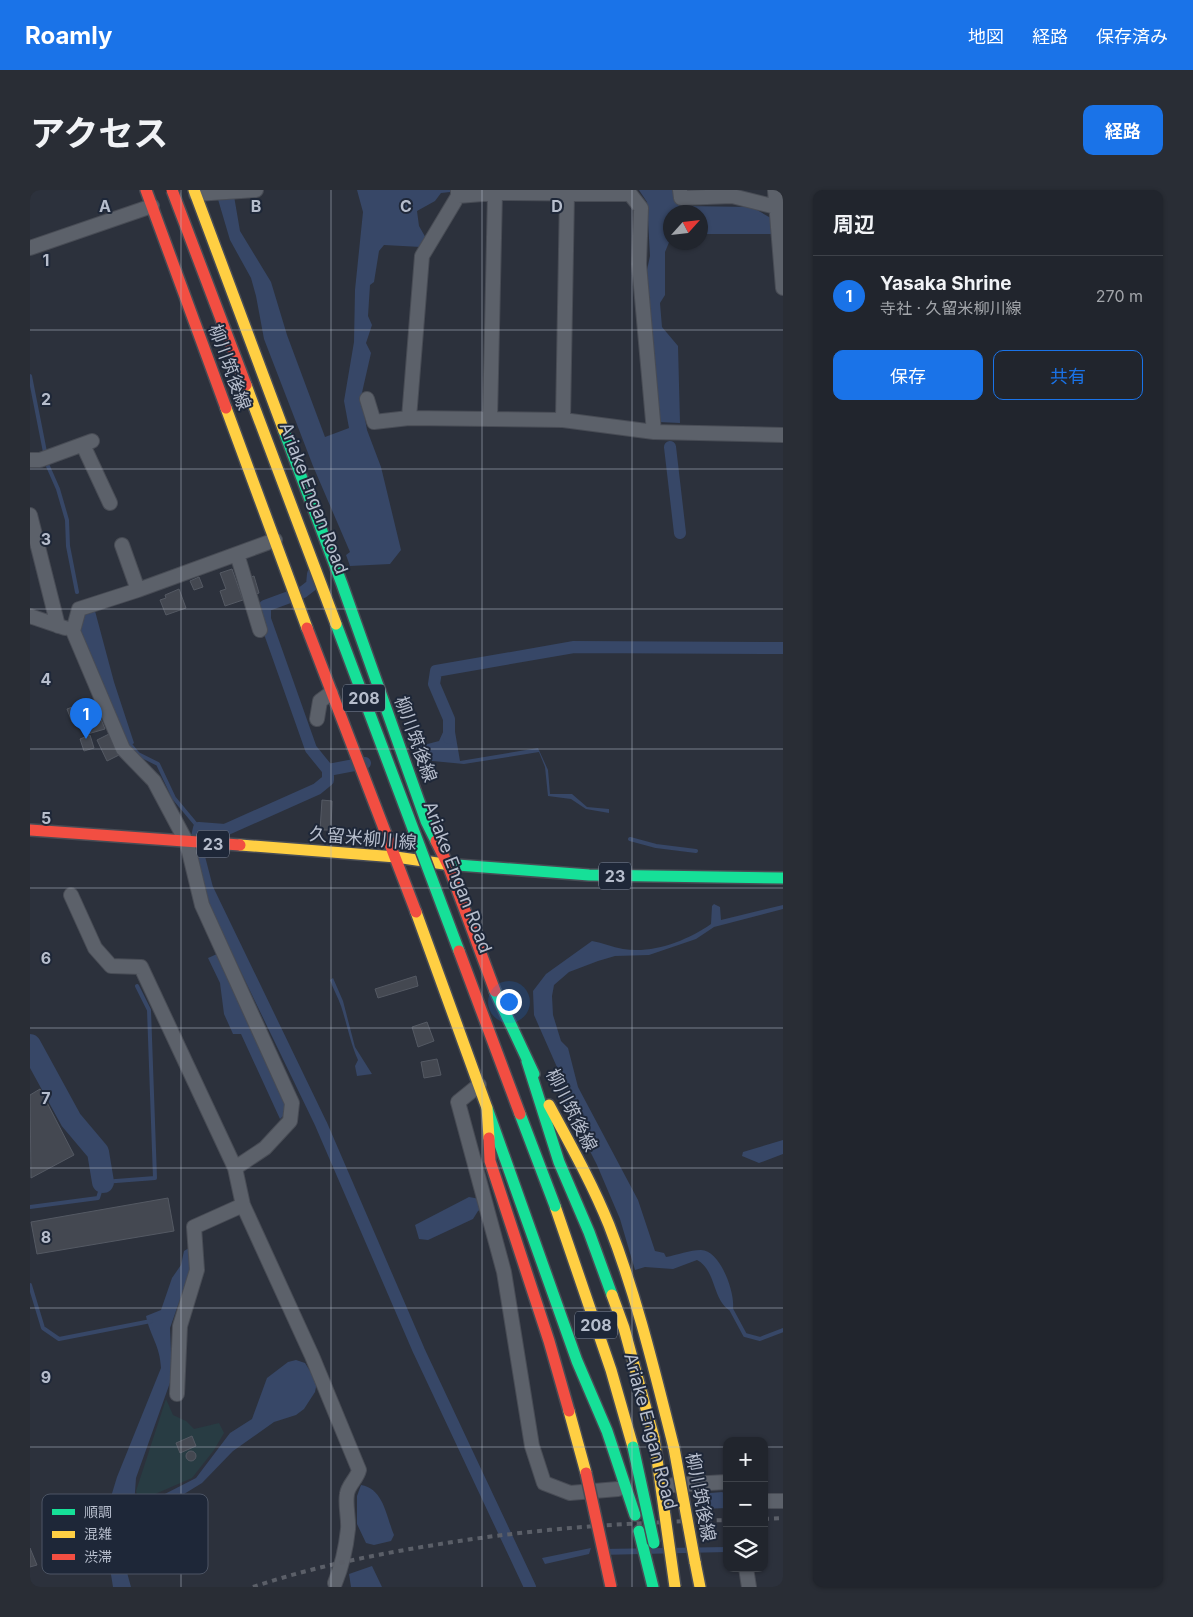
<!DOCTYPE html>
<html lang="ja">
<meta charset="utf-8">
<style>
:root{--surface:#21252d;--page:#292d35;--text:#f1f3f6;--muted:#a2a5aa;--line:#3e4249;--accent:#1a73e8}
body{margin:0;font-family:Inter,"Noto Sans JP",sans-serif;background:var(--page);color:var(--text)}
.controls{position:absolute;right:15px;bottom:15px;display:grid;overflow:hidden;border-radius:10px;box-shadow:0 1px 4px #0004}
.controls button{width:45px;height:45px;display:grid;place-items:center;padding:0;border:0;border-bottom:1px solid var(--line);background:var(--surface);color:var(--text);font:25px sans-serif}
.compass{position:absolute;left:633px;top:15px;width:45px;height:45px;border-radius:50%;background:var(--surface);box-shadow:0 1px 4px #0004;rotate:63deg}
.you{position:absolute;left:478px;top:811px;width:18px;height:18px;margin:-12px;border:4px solid #fff;border-radius:50%;background:#1a73e8;box-shadow:0 0 0 8px #1a73e833}
.badge{display:grid;place-items:center;width:32px;height:32px;border-radius:50%;background:var(--accent);color:#fff;font-size:16px;font-weight:700}
.pin{position:absolute;translate:-50% -41px;filter:drop-shadow(0 1px 2px #0008)}
.pin::after{content:'';position:absolute;top:26px;width:18px;height:15px;background:inherit;clip-path:polygon(0 0,100% 0,50% 100%)}
.list{margin:0;padding:0;list-style:none}
h2{display:flex;justify-content:space-between;align-items:center;height:65px;margin:0;padding:0 20px;font-size:21px}
h2 small{font-size:16px;font-weight:400;color:var(--muted)}
.list li{display:grid;grid-template-columns:32px 1fr auto;gap:15px;align-items:center;box-sizing:border-box;height:80px;padding:0 20px;border-top:1px solid var(--line)}
.list b{display:block;font-size:19px;white-space:nowrap}
.list p{margin:0;font-size:16px;white-space:nowrap;color:var(--muted)}
.list em{font-size:16px;font-style:normal;color:var(--muted)}
.actions{display:flex;gap:10px;padding:15px 20px}
.actions a{flex:1;padding:11px 0;border:1px solid var(--accent);border-radius:10px;text-align:center;font-size:18px;color:var(--accent)}
.actions .main{background:var(--accent);color:#fff}
.icon{flex:none;width:28px;height:28px;fill:none;stroke:currentColor;stroke-width:2;stroke-linecap:round;stroke-linejoin:round}
.map{position:relative;flex:none;width:753px;height:1397px;overflow:hidden;border-radius:10px}
header{display:flex;align-items:center;gap:30px;box-sizing:border-box;height:70px;padding:0 25px;background:var(--accent);color:#fff}
header strong{font-size:24px}
nav{display:flex;gap:28px;margin-inline-start:auto;font-size:18px}
.intro{display:flex;align-items:center;justify-content:space-between;box-sizing:border-box;height:120px;padding:0 30px}
h1{margin:0;font-size:35px}
.button{padding:12px 22px;border-radius:10px;background:var(--accent);color:#fff;font-size:18px;font-weight:700}
main{display:flex;gap:30px;padding:0 30px}
aside{flex:1;background:var(--surface);border-radius:10px;box-shadow:0 1px 4px #0004}
.map>svg:first-child{display:block}
.green{fill:#283c43}
.water{fill:#374767}
.lines{fill:none;stroke-linecap:round;stroke-linejoin:round}
.stream{stroke:#374767;stroke-width:4}
.canal{stroke:#374767;stroke-width:12}
.river{stroke:#374767;stroke-width:22}
.building{fill:#444851;stroke:#545963}
.street-casing{stroke:#484c55;stroke-width:16}
.fast-casing{stroke:#484c55;stroke-width:14}
.slow-casing{stroke:#484c55;stroke-width:14}
.jam-casing{stroke:#484c55;stroke-width:14}
.street{stroke:#5c616a;stroke-width:14}
.fast{stroke:#16e098;stroke-width:11}
.slow{stroke:#ffcf43;stroke-width:11}
.jam{stroke:#f24e42;stroke-width:11}
.rail{stroke:#5b5f68;stroke-width:4;stroke-dasharray:5 5;stroke-linecap:butt}
.fast-bridge-casing{stroke:#484c55;stroke-width:14;stroke-linecap:butt}
.slow-bridge-casing{stroke:#484c55;stroke-width:14;stroke-linecap:butt}
.jam-bridge-casing{stroke:#484c55;stroke-width:14;stroke-linecap:butt}
.fast-bridge{stroke:#16e098;stroke-width:11}
.slow-bridge{stroke:#ffcf43;stroke-width:11}
.jam-bridge{stroke:#f24e42;stroke-width:11}
.grid{fill:none;stroke:#b6bdcc;stroke-width:1;stroke-opacity:0.55}
.labels{text-anchor:middle;dominant-baseline:central;stroke-width:4;stroke-linejoin:round;paint-order:stroke}
.shield{fill:#1e2738;stroke:#8890a0;stroke-width:1}
.shield-label{font-size:16px;font-weight:bold;fill:#b6bdcc}
.street-label{font-size:18px;fill:#b6bdcc;stroke:#1e2738}
.key{fill:#1e2738;stroke:#4c5464;stroke-width:1}
.key-label{font-size:14px;fill:#b6bdcc}
.grid-label{font-size:16px;text-anchor:middle;font-weight:bold;fill:#b6bdcc;stroke:#1e2738;stroke-width:4;stroke-linejoin:round;paint-order:stroke}
</style>
<header>
<strong>Roamly</strong>
<nav><a>地図</a><a>経路</a><a>保存済み</a></nav>
</header>
<div class="intro"><h1>アクセス</h1><a class="button">経路</a></div>
<main>
<div class="map">
<svg width="753" height="1397" viewBox="0 0 753 1397">
<rect width="100%" height="100%" fill="#2c313c"/>
<path class="green" d="M136,1209L143,1225L156,1231L164,1239L189,1233L194,1243L184,1260L162,1288L109,1311L106,1301Z"/>
<path class="water" d="M327,0H420V2L411,3L405,11L387,21L389,36L397,50L391,57L354,55L349,61L344,92L340,95L338,126L342,135L336,153L341,163L331,207L337,240L351,277L371,360L360,374L320,376L316,365L320,362L283,276L234,149L226,106L221,88L200,50L187,6H204L210,41L241,92L257,145L295,247L319,238L314,211L324,152L325,100L333,22Z
M609,0H646L647,9L654,16L722,17L739,27H753V44H671L670,22H640V50L635,62V105L630,113L632,137L648,156L650,233L629,232L617,80L620,66L617,12Z
M65,421L84,492L104,553L98,558L50,439L55,423Z
M423,530L430,571L508,558L518,580L520,604H542L557,617L579,619V623L556,619L541,609L518,606L515,577L509,562L434,574L392,570L386,557L409,551L414,540V533Z
M684,714L690,717L691,730L753,715V719L684,737L666,749L619,765L585,766L568,771L539,782L524,795L522,806L523,825L531,851L538,858L548,897L608,1010L625,1061L634,1063L636,1067C647,1065 660,1060 671,1060C690,1060 705,1102 703,1118L699,1120C682,1108 686,1080 667,1070L643,1079L615,1077L605,1080L590,1029L567,975L530,902V884L504,825L503,801L516,784L562,751C573,753 582,757 593,759C622,764 657,751 681,734L682,716Z
M187,764L256,910V923L250,929L211,844H203L194,824L190,793L178,768Z
M303,788L313,811L325,857L342,884L327,886L325,876L328,870C320,852 317,834 311,816C308,807 303,799 300,790Z
M753,950V964L729,973L712,966L713,962Z
M439,1007L450,1009L452,1019L448,1021L443,1029L398,1050L389,1049L385,1035Z
M159,1058L161,1078L140,1138L142,1187L106,1288L104,1316L127,1308L166,1288L200,1243L222,1229L237,1188L258,1172L266,1170L275,1173L287,1192L285,1202L274,1219L266,1225L244,1232L203,1261L172,1293L110,1331L94,1336L90,1357L101,1397H83L77,1360V1333L80,1310L87,1287L131,1178C130,1155 120,1146 116,1126L131,1120L142,1088L151,1075L154,1061Z
M331,1295C354,1299 356,1326 364,1345L361,1351L344,1355L336,1353L327,1334V1306Z
M692,1302L697,1305V1318L672,1319L669,1304Z
M697,1357V1362L570,1365L571,1359Z
M561,1358L559,1364L515,1374L512,1368Z
M342,1376L352,1397H321L319,1384Z"/>
<g class="lines">
<path class="stream" d="M0,186L15,262
M17,274L28,299L37,330L38,356L47,402
M98,552L108,564L128,574L144,608L169,638
M600,649L626,656L666,661
M0,1017L68,1008L73,992L125,988L119,820L107,796
M0,1095L13,1138L29,1149L121,1131
M701,1119L715,1145L730,1149L753,1140"/>
<path class="canal" d="M640,257L650,343
M419,548V529L404,494L406,481L544,457L753,458
M298,580L335,573
M167,647L169,638L195,640L287,599L298,590V580L281,559L235,429V416L273,402L282,395L283,384
M169,667L177,698L291,934L389,1161L500,1397"/>
<path class="river" d="M0,855L41,930L68,962L73,992"/>
</g>
<path class="building" d="M202,379L213,410L195,416L190,401L196,399L190,383Z
M224,386L229,403L223,405L218,388Z
M169,387L173,397L164,400L160,391Z
M149,399L156,418L136,425L130,410L136,408L135,405Z
M65,514L75,539L54,545L49,532L56,529L52,519Z
M48,515L53,528L42,532L37,519Z
M79,544L89,565L77,571L67,550Z
M60,545L64,558L54,561L50,549Z
M292,610L302,611L301,640H290Z
M386,786L388,796L348,808L345,799Z
M397,832L404,851L388,857L382,837Z
M407,869L411,885L394,888L391,872Z
M10,899L44,965L1,988L0,905Z
M138,1008L144,1041L7,1064L1,1032Z
M162,1246L166,1256L150,1263L146,1253Z
M156 1266a5 5 0 1 1 10 0a5 5 0 1 1-10 0Z
M0,1358L7,1375L0,1377Z"/>
<g class="lines">
<g class="street-casing">
<path id="street" d="M428,0V6L392,66L379,228L533,230L624,242L753,245
M650,0L651,8L702,6L746,17
M745,0L753,98
M166,4L226,0
M428,6L465,3L600,4L611,18L609,74L624,242
M0,58L122,16
M337,209L344,232L379,228
M460,229L465,3
M533,230L537,4
M53,255L80,313
M0,270H10L62,251
M0,325L28,436
M92,355L108,400
M207,364L230,440
M0,426L35,438
M287,529L290,511L301,503
M41,705L65,758L81,776L111,777L205,978L213,1015L282,1166L329,1280C327,1289 318,1295 317,1304C315,1316 319,1328 318,1339C316,1358 312,1376 305,1393
M449,895L428,912L474,1082L502,1256L514,1293L540,1303L588,1299
M205,978L235,958L260,931L262,913L172,715L157,653L124,591L93,559L43,441L49,419L108,400L245,350
M147,1204L150,1136L167,1080L164,1037L213,1015
M643,1295L697,1292
M734,1311H753
M716,1378L719,1397"/>
</g>
<g class="fast-casing">
<path id="fast" d="M254,241L312,394L396,631L406,651
M414,674L559,685L753,688
M465,801L504,884
M497,871L529,972L559,1042L582,1105
M457,918L547,1171L577,1241L605,1325
M609,1341L623,1397"/>
</g>
<g class="slow-casing">
<path id="slow" d="M164,0L254,241
M196,218L277,438
M210,655L366,667L414,674
M386,722L457,918L459,948
M519,915C540,954 562,993 579,1035C607,1107 625,1183 644,1258
M525,1016L581,1180L603,1257
M582,1105L594,1138L624,1248
M539,1221L556,1283
M665,1372L670,1397"/>
</g>
<g class="jam-casing">
<path id="jam" d="M116,0L196,218
M277,438L386,722
M0,640L210,655
M406,651L418,675L465,801
M459,948L460,971L519,1151L539,1221"/>
</g>
<use href="#street" class="street"/>
<use href="#fast" class="fast"/>
<use href="#slow" class="slow"/>
<use href="#jam" class="jam"/>
<path class="rail" d="M734,1329L753,1328
M223,1397C294,1373 369,1360 443,1349C527,1337 611,1332 697,1330"/>
<g class="fast-bridge-casing">
<path id="fast-bridge" d="M306,434L429,761
M490,924L525,1016
M603,1257L624,1353"/>
</g>
<g class="slow-bridge-casing">
<path id="slow-bridge" d="M216,195L306,434
M624,1248L645,1397
M644,1258L665,1372"/>
</g>
<g class="jam-bridge-casing">
<path id="jam-bridge" d="M142,0L216,195
M429,761L490,924
M556,1283L581,1397"/>
</g>
<use href="#fast-bridge" class="fast-bridge"/>
<use href="#slow-bridge" class="slow-bridge"/>
<use href="#jam-bridge" class="jam-bridge"/>
</g>
<path class="grid" d="M151,0V1397M301,0V1397M452,0V1397M602,0V1397M0,140H753M0,279H753M0,419H753M0,559H753M0,698H753M0,838H753M0,978H753M0,1118H753M0,1257H697M734,1257H753"/>
<g class="labels">
<g class="shield">
<rect x="313" y="494.5" width="42" height="27" rx="4"/>
<rect x="167" y="640.5" width="32" height="27" rx="4"/>
<rect x="569" y="672.5" width="32" height="27" rx="4"/>
<rect x="545" y="1121.5" width="42" height="27" rx="4"/>
</g>
<g class="shield-label">
<text x="334" y="508">208</text>
<text x="183" y="654">23</text>
<text x="585" y="686">23</text>
<text x="566" y="1135">208</text>
</g>
<g class="street-label">
<text transform="translate(200 177) rotate(70)">柳川筑後線</text>
<text transform="translate(284 308) rotate(69)">Ariake Engan Road</text>
<text transform="translate(386 549) rotate(70)">柳川筑後線</text>
<text transform="translate(333 648) rotate(5)">久留米柳川線</text>
<text transform="translate(428 687) rotate(69)">Ariake Engan Road</text>
<text transform="translate(542 920) rotate(63)">柳川筑後線</text>
<text transform="translate(621 1241) rotate(75)">Ariake Engan Road</text>
<text transform="translate(671 1307) rotate(79)">柳川筑後線</text>
</g>
</g>
<rect x="12" y="1304" width="166" height="80" rx="8" class="key"/>
<rect x="22" y="1319" width="23" height="6" fill="#16e098"/>
<rect x="22" y="1341" width="23" height="7" fill="#ffcf43"/>
<rect x="22" y="1364" width="23" height="6" fill="#f24e42"/>
<g class="key-label">
<text x="54" y="1327">順調</text>
<text x="54" y="1349">混雑</text>
<text x="54" y="1372">渋滞</text>
</g>
<g class="grid-label">
<text x="75" y="22">A</text>
<text x="226" y="22">B</text>
<text x="376" y="22">C</text>
<text x="527" y="22">D</text>
<text x="16" y="76">1</text>
<text x="16" y="215">2</text>
<text x="16" y="355">3</text>
<text x="16" y="495">4</text>
<text x="16" y="634">5</text>
<text x="16" y="774">6</text>
<text x="16" y="914">7</text>
<text x="16" y="1053">8</text>
<text x="16" y="1193">9</text>
</g>
</svg>
<div class="controls">
<button>+</button>
<button>−</button>
<button><svg class="icon" aria-label="layers" viewBox="0 0 24 24"><path d="M12 4l9 5-9 5-9-5zM3 14l9 5 9-5"/></svg></button>
</div>
<svg class="compass" viewBox="-18 -18 36 36"><path d="M0-13l5 13h-10z" fill="#e53935"/><path d="M0 13l5-13h-10z" fill="#a2a5aa"/></svg>
<div class="you"></div>
<div class="pin badge" style="left:56px;top:549px">1</div>
</div>
<aside>
<h2>周辺<small></small></h2>
<ul class="list">
<li><span class="badge">1</span><div><b>Yasaka Shrine</b><p>寺社 · 久留米柳川線</p></div><em>270 m</em></li>
</ul>
<div class="actions"><a class="main">保存</a><a>共有</a></div>
</aside>
</main>
